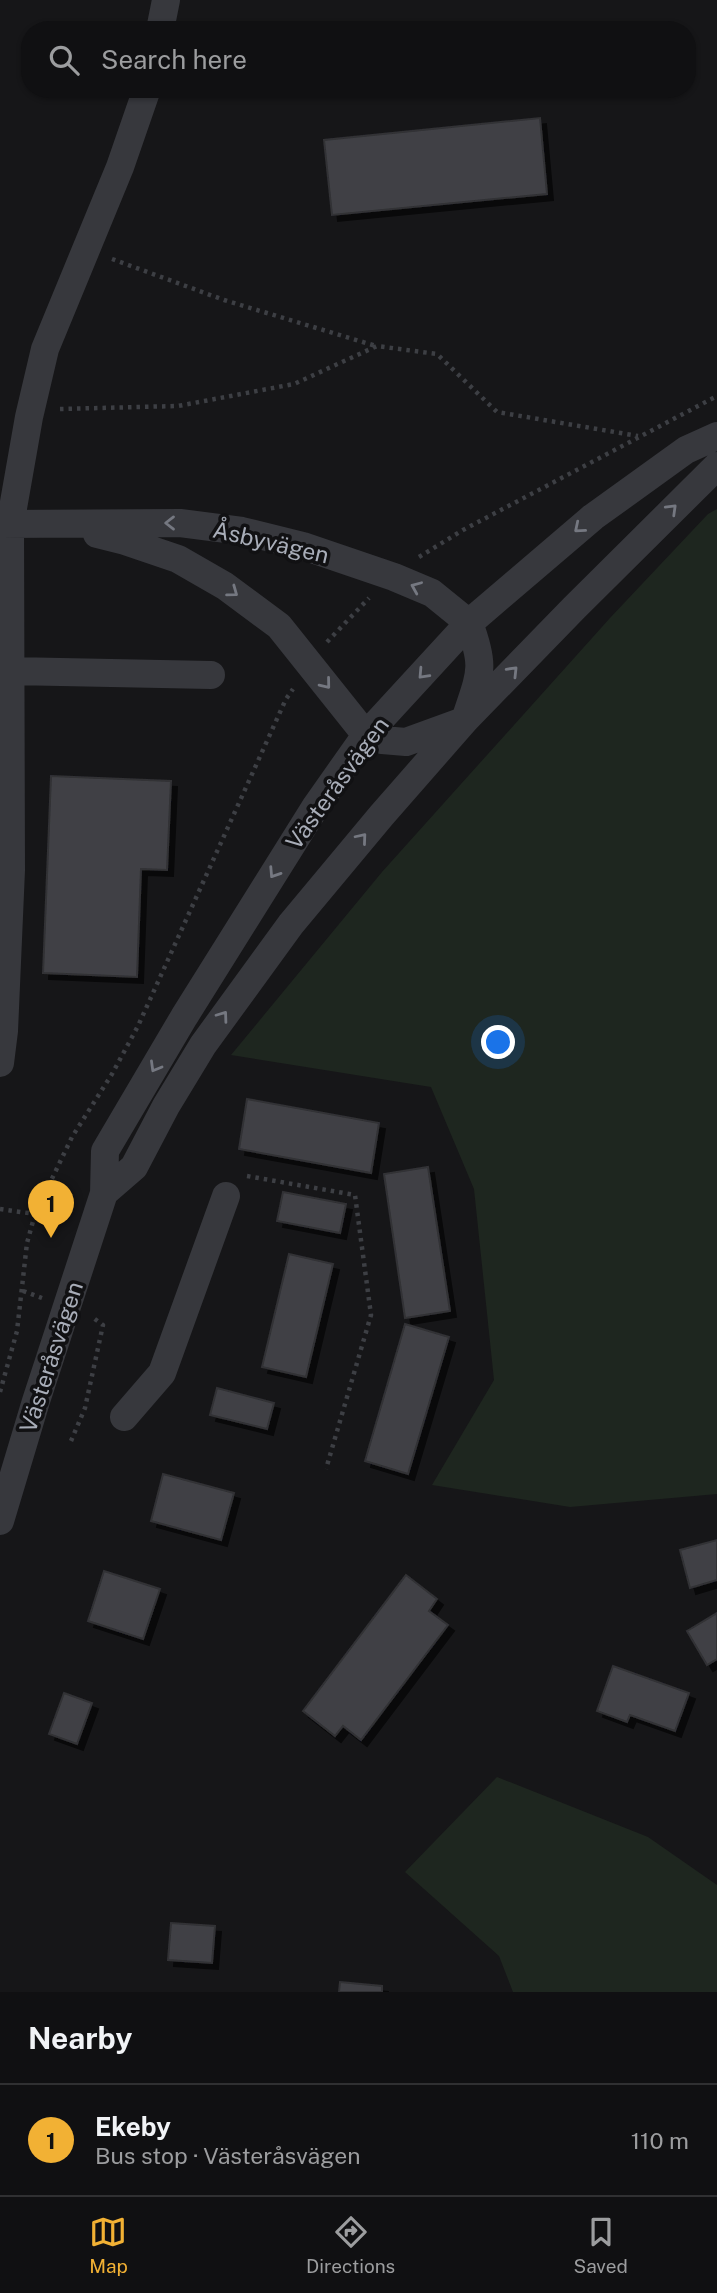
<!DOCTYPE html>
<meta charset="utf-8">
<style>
:root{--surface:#101012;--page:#19191b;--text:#f1f3f6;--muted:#9c9d9f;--line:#303032;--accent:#f2b134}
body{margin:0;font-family:"Public Sans",sans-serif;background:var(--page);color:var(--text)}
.you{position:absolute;left:499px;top:1043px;width:24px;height:24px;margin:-18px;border:5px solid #fff;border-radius:50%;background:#1a73e8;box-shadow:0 0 0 10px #1a73e833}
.badge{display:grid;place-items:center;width:46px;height:46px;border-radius:50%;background:var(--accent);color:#111;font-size:23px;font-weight:700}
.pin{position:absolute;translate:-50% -58px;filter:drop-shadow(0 2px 4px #0008)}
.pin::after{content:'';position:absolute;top:37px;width:24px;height:21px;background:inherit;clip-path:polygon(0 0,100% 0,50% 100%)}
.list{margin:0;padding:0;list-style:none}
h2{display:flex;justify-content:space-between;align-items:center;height:91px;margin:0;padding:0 28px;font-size:30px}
h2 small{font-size:23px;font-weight:400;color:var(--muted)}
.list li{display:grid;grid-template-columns:46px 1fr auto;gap:21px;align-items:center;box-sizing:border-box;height:112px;padding:0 28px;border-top:2px solid var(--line)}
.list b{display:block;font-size:26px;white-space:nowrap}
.list p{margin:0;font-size:23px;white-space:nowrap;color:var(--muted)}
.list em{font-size:23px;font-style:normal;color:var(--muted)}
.icon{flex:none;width:38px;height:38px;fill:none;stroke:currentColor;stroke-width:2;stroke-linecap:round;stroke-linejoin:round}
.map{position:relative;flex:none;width:717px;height:1992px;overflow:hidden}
.search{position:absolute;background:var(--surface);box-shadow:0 2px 5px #0004;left:21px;right:21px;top:21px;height:77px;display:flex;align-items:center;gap:18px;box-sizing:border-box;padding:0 24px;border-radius:28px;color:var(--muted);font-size:26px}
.sheet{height:203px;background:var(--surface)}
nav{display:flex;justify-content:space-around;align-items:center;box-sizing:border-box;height:98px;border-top:2px solid var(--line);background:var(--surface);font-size:19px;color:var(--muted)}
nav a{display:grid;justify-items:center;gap:4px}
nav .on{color:var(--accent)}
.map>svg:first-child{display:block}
.green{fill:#1e261f}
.building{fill:#404145;stroke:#303034;stroke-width:2;filter:url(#shadow)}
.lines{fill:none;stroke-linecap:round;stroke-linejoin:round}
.path{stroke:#3d3f44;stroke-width:4.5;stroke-dasharray:3.5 5;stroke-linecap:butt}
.minor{stroke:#37383d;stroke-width:28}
.oneway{stroke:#757881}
.labels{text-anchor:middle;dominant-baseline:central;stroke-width:7;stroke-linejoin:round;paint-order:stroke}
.street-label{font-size:23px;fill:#a8adb8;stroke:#111113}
</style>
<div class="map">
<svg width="717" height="1992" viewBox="0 0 717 1992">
<defs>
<filter id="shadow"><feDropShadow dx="6" dy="6" stdDeviation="0" flood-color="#0009"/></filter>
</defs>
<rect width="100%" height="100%" fill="#161618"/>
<path class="green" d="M717,509V1494L570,1507L432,1485L494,1380L474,1189L431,1087L231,1055L382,872L610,618L708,514Z
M497,1777L648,1837L717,1885V1992H513L499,1956L405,1872Z"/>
<path class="building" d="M540,118L547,194L332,215L324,140Z
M51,776L171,781L167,870L141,869L137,977L43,973Z
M247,1099L379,1123L371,1173L239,1149Z
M428,1167L450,1311L405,1318L384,1174Z
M283,1192L346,1204L340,1233L277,1221Z
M289,1254L333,1264L306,1377L262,1367Z
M405,1324L449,1337L408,1474L365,1461Z
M217,1388L274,1403L267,1429L210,1415Z
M163,1474L234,1493L221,1540L151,1521Z
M717,1540V1580L690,1588L680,1550Z
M104,1571L160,1589L143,1639L88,1621Z
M406,1575L437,1599L429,1611L448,1625L361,1740L343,1726L335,1736L303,1711Z
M717,1613V1659L707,1665L687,1631Z
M613,1666L689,1693L675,1731L630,1715L627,1722L597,1711Z
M64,1693L92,1703L77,1744L49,1734Z
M171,1923L215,1926L212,1963L168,1960Z
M340,1982L382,1986V1992H339Z"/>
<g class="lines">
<path class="path" d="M112,259L224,300L376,346
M60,409L178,406L294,384L377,346L437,354L497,412L638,436
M419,557L463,530L717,396
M327,642L369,598
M247,1176L355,1195L371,1315L326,1469
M0,1209L35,1214
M23,1291L42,1298
M0,1392L17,1331L27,1243L35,1214L72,1137L112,1074L138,1026L286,699L293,689
M71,1441L85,1408L103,1325L92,1317"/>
<path class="minor" d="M160,30L166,0
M0,524L180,523L242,531L303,546L394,577L432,593L469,623
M97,534L125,541L178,559L225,586L279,626L366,735
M11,671L211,675
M467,714C481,672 485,666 469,623
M366,735L382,740L406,742L461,722
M0,1063L4,1031L11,870L10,525L29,417L45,349L120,167L147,89
M104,1193L134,1167L166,1106L203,1045L291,924L381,816L465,720L574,608L717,466
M124,1417L162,1373L226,1196
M0,1521L36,1401L104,1193L105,1151L184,1017L316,806L366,735L469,623L593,517L686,450L717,436"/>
</g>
<defs><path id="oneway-chevron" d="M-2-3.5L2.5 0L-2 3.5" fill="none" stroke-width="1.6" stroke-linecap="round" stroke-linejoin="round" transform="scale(1.75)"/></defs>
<g class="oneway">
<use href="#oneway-chevron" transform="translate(672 509) rotate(-44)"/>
<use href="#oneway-chevron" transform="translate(170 523) rotate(-180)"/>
<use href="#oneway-chevron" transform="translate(579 528) rotate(140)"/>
<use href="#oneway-chevron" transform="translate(416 587) rotate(-157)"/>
<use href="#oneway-chevron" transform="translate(233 592) rotate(36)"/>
<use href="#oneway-chevron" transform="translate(513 671) rotate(-46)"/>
<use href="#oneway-chevron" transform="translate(423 674) rotate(133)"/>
<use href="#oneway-chevron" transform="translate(326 684) rotate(51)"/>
<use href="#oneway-chevron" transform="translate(362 838) rotate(-50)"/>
<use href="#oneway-chevron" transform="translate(274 873) rotate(123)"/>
<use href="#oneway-chevron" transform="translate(223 1016) rotate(-54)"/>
<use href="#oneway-chevron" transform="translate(155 1067) rotate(120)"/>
</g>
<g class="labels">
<g class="street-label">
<text transform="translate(271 542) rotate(13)">Åsbyvägen</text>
<text transform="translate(337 783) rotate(-54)">Västeråsvägen</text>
<text transform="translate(51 1357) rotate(-72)">Västeråsvägen</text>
</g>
</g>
</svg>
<div class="you"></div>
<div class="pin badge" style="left:51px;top:1238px">1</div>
<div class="search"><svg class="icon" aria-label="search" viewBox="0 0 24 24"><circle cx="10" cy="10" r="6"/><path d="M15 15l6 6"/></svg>Search here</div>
</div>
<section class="sheet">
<h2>Nearby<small></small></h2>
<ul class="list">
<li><span class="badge">1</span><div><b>Ekeby</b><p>Bus stop · Västeråsvägen</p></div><em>110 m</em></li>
</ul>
</section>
<nav>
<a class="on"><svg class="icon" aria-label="map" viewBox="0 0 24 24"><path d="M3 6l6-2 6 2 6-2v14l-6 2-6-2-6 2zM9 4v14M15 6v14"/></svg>Map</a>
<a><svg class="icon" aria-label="directions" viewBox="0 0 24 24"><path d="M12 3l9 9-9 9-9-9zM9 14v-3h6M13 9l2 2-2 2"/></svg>Directions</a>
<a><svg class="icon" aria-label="saved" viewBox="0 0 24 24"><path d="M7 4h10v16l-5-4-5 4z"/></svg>Saved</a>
</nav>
